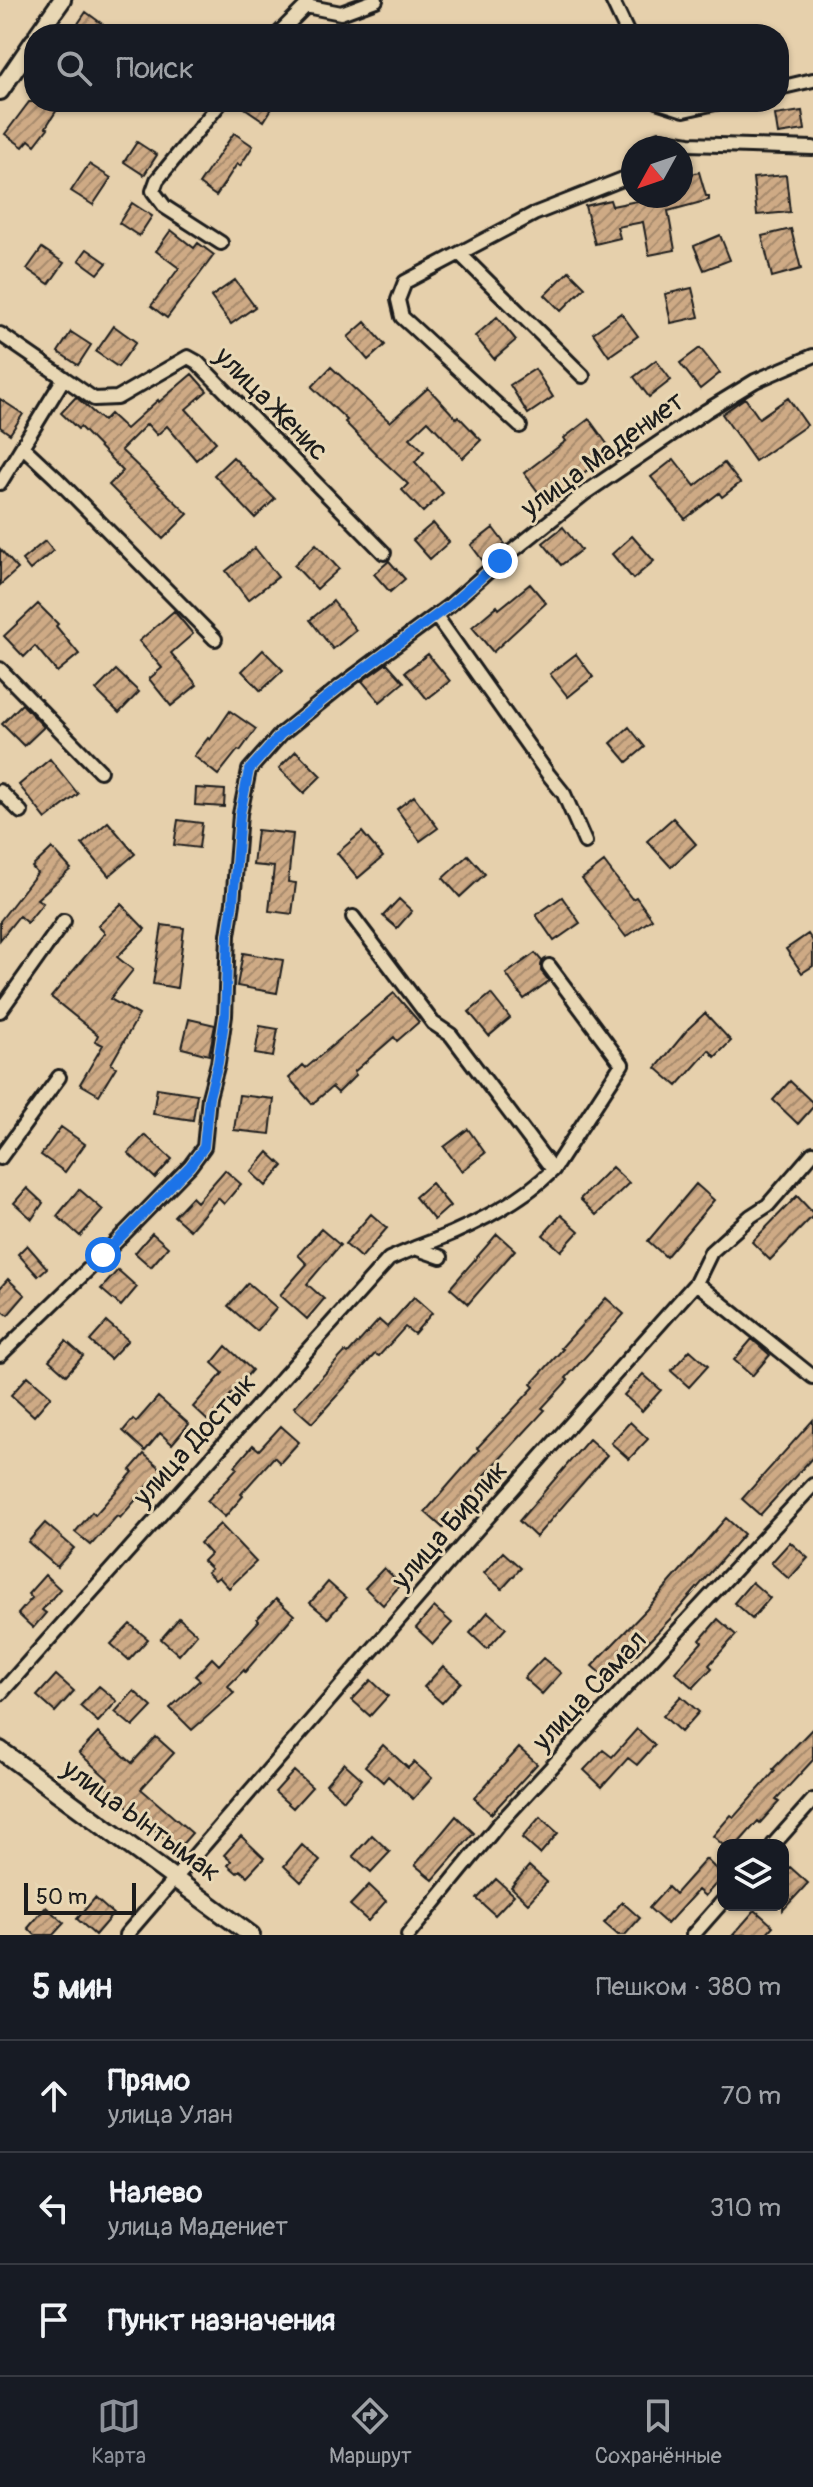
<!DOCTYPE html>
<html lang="ru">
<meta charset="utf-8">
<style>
:root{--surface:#171b24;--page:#20242c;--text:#f1f3f6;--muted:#9ea1a6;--line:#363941;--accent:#8c9099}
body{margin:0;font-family:Pangolin,sans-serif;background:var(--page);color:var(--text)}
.controls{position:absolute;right:24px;bottom:24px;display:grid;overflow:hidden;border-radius:16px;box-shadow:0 2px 6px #0004}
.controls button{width:72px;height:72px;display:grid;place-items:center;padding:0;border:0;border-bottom:2px solid var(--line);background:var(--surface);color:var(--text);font:40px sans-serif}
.compass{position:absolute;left:621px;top:136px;width:72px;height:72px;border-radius:50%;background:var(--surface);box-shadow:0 2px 6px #0004;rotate:230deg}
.scale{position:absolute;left:24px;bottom:20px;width:112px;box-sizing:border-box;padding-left:8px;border:4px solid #1c1c1c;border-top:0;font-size:22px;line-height:28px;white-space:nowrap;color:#1c1c1c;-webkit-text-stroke:6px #e8d7b4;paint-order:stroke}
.stop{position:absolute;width:24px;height:24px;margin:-18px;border:6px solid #1a73e8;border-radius:50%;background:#fff}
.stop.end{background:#1a73e8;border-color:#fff;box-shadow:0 2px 8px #0008}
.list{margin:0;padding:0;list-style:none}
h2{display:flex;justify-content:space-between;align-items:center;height:104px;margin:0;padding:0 32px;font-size:34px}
h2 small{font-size:26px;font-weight:400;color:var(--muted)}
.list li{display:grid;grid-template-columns:52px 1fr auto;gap:24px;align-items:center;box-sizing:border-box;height:112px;padding:0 32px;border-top:2px solid var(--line)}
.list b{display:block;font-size:30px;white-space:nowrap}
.list p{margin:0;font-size:26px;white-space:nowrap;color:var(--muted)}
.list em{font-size:26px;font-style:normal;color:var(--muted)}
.icon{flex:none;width:44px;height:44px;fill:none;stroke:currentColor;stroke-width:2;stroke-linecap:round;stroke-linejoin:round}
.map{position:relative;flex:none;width:813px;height:1935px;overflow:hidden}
.search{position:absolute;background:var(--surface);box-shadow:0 2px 6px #0004;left:24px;right:24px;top:24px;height:88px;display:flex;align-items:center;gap:20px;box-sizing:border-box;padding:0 28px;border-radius:32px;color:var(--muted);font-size:30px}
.sheet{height:440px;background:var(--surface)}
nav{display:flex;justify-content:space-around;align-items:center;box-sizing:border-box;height:112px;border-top:2px solid var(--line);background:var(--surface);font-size:22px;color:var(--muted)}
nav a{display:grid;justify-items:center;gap:4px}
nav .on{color:var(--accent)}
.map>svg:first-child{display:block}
.building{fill:url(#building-hatch);stroke:#1c1c1c;stroke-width:2}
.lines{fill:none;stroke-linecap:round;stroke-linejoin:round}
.minor-casing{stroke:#1c1c1c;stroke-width:18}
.tertiary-casing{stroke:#1c1c1c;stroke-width:22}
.minor{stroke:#e8d7b4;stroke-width:12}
.tertiary{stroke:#e8d7b4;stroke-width:16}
.route{stroke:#1a73e8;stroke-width:10}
.labels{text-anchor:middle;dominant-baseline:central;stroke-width:6;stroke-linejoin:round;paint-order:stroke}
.street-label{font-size:28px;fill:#1c1c1c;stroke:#e8d7b4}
</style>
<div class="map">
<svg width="813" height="1935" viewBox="0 0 813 1935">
<defs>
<pattern id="building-hatch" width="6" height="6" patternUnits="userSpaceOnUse" patternTransform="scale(2)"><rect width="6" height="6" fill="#ceaa85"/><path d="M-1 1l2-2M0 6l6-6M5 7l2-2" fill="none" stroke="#a68a6c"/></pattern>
</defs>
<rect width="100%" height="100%" fill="#e6d0ac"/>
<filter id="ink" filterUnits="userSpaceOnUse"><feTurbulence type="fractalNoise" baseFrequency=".0125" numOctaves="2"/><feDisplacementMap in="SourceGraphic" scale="16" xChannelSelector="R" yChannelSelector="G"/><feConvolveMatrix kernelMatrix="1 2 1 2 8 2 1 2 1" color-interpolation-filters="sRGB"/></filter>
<g filter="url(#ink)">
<path class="building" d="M86,12L105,26L99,34H71Z
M29,102H62L46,127L48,128L35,145L29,140L23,147L5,134Z
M236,102H276L264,121Z
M802,111L805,130L778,134L775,115Z
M234,133L253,146L240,166L237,164L216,196L199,184Z
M137,142L157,155L144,175L124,162Z
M89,164L111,178L93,205L71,191Z
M699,172L706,196H709V200L668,211L675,250L649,255L643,222L617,227L620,238L595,244L585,206L610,200L612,206L662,196H681V177Z
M786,175L790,212L757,215L753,178Z
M132,203L152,216L139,236L119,223Z
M791,229L801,269L772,277L762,236Z
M171,230L194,248L198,243L214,255L167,318L151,306L179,268L156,251Z
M720,235L730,260L704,270L694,246Z
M42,248L64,263L49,284L27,269Z
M87,249L107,263L98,274L79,260Z
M569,271L585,287L561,311L545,295Z
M235,280L255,307L231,324L211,297Z
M692,288L699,317L671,323L665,294Z
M621,313L638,336L609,356L593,333Z
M497,317L516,340L494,359L475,336Z
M365,322L385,345L368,360L348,337Z
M114,326L136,342L118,367L96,352Z
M71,332L91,345L78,365L58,352Z
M700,348L720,373L700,389L680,363Z
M656,360L671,380L649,397L634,377Z
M331,367L390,422L428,388L456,418L458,416L481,440L463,458L428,421L410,438L424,451L415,462L443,493L423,512L402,490L408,484L380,458L345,422L347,420L312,387Z
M535,369L553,397L528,414L510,385Z
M192,374L207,391L186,409L216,442L196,460L167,426L157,435L147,424L121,450L188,514L163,539L109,485L123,471L80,427L78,429L61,413L76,397L103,421L110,414L126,429L158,400L159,402Z
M745,398L759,418L788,398L807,425L755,461L722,414Z
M0,399L23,414L10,434L0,427Z
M589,419L613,452L571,482L574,486L548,505L524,473L566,441L564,438Z
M233,457L275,499L255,518L214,475Z
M674,459L695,486L724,463L740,483L722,497L719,493L685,519L651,477Z
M433,523L449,542L430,559L413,540Z
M563,527L581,550L561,565L543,543Z
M493,528L505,544L483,561L471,545Z
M632,536L654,561L633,579L612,554Z
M45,541L53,551L30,570L22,560Z
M316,544L339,569L317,589L294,565Z
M255,548L278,577L248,600L226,571Z
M0,549L18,569L0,585Z
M389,561L405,579L390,592L374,574Z
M530,584L546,603L493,652L472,627L497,606L499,609Z
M333,601L356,630L333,649L310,620Z
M38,604L58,624L56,626L79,654L57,672L35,646L24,657L4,636Z
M174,611L193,634L171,653L197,685L171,706L149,679L162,668L139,641Z
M263,650L283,670L261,691L242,671Z
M428,654L450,681L427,699L405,672Z
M576,654L593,677L568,697L550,674Z
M387,663L404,682L380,702L362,681Z
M116,670L139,692L119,713L96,690Z
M22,704L44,727L24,746L2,724Z
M230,711L256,729L240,751L238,750L218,775L194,756L208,738L210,740Z
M629,727L645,747L627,762L611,743Z
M296,751L321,776L304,793L279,768Z
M50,759L78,794L46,819L19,785Z
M196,788L225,790L224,807L195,805Z
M414,796L438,828L420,841L397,809Z
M673,818L696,844L671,867L647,841Z
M178,820L202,823L199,848L174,845Z
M108,822L135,854L109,876L82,844Z
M257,830L293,834L288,882L296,883L292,914L269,911L274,867L253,865Z
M362,832L383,857L358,878L337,853Z
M52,848L71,869L37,899L43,903L27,923L19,916L0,940V921L37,873L32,867Z
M468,855L485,874L460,897L443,878Z
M604,862L632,899L636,897L652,919L626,937L582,879Z
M562,897L580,923L554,941L536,915Z
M399,899L412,911L397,928L383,916Z
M121,904L145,929L117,957L133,970L110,999L139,1015L111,1064L116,1067L99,1095L80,1084L103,1045L95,1041L98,1035L51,997L105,933L98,926Z
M162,925L184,928L177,988L153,984Z
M808,934L813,941V966L802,973L786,949Z
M243,953L283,960L277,993L237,986Z
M535,953L542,961L541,971L549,981L524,999L506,974Z
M394,993L419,1022L397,1041L394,1037L354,1072L356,1075L338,1093L332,1087L312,1104L289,1078L303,1065L306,1068Z
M491,994L510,1018L489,1036L469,1012Z
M705,1013L731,1041L715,1057L709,1050L677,1086L656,1068L688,1029Z
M189,1019L215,1025L209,1055L182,1048Z
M260,1026L278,1029L273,1057L255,1054Z
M790,1081L813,1103V1107L798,1124L773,1100Z
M157,1088L197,1094L193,1120L153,1114Z
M239,1095L274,1099L270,1134L234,1130Z
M61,1127L85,1144L65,1172L41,1155Z
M468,1129L485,1153L462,1171L444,1147Z
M145,1135L172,1159L155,1178L128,1153Z
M268,1152L283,1166L266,1186L251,1172Z
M612,1167L629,1183L596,1215L580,1199Z
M225,1170L241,1184L224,1204L218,1198L190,1230L174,1216L192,1197L197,1202Z
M431,1183L450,1206L434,1220L415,1197Z
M696,1184L714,1200L666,1257L648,1241Z
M27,1188L43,1203L32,1219L14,1203Z
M79,1189L103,1210L80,1236L57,1216Z
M797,1196L813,1213V1216L770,1260L752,1242Z
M371,1214L387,1228L361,1258L345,1244Z
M561,1215L579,1231L561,1251L543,1235Z
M321,1229L340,1245L307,1284L324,1299L307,1319L280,1295L307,1264L298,1255Z
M152,1233L168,1247L151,1267L135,1253Z
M497,1234L515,1250L468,1304L450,1288Z
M27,1245L47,1268L38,1276L18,1254Z
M118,1270L137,1287L121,1306L101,1289Z
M8,1279L25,1295L8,1315L0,1309V1288Z
M248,1283L277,1308L257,1331L228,1306Z
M414,1297L432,1313L414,1334L405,1327L379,1356L375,1354L312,1423L294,1407L345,1352L348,1354L379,1320L387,1327Z
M606,1298L624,1314L566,1378L568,1380L542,1408L545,1410L484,1476L486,1478L443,1528L425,1512L479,1450L477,1448L534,1387L531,1384L563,1349L561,1348Z
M107,1322L128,1340L110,1359L90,1341Z
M752,1339L770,1355L752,1376L734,1360Z
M66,1341L83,1356L66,1375L49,1360Z
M226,1346L252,1370L208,1421L193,1407L223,1373L212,1363Z
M690,1350L708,1366L689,1387L671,1371Z
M643,1374L661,1390L642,1411L624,1395Z
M28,1376L51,1396L34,1416L11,1395Z
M158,1397L189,1424L172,1444L160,1433L145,1451L123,1431L133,1419L136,1422Z
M813,1420V1457L760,1515L742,1499Z
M630,1422L648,1439L629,1459L611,1443Z
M281,1426L299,1442L280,1463L274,1457L241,1494L243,1496L225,1517L207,1501L237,1468L235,1466L253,1445L259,1450Z
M589,1439L607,1455L536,1537L519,1521Z
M144,1454L165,1472L151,1488L148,1486L120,1518L117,1516L91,1545L75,1532L92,1512L95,1515L133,1472L130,1470Z
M726,1518L744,1534L671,1618L610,1682L592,1666L646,1610Z
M45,1523L74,1548L57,1567L28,1542Z
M220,1524L256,1562L229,1588L219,1577L215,1580L207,1572L211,1569L203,1561L210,1554L200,1543Z
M790,1542L808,1558L789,1579L771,1563Z
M503,1552L521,1568L502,1589L484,1573Z
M384,1568L401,1584L383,1605L365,1588Z
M45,1575L60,1589L42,1610L46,1613L33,1628L18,1614L32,1598L28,1594Z
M328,1582L346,1598L328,1618L310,1603Z
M752,1582L770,1598L752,1619L734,1603Z
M276,1599L294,1615L245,1672L244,1670L228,1686L234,1693L192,1730L170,1708L200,1680L195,1676L212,1658L219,1665L259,1621L257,1619Z
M434,1607L452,1623L433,1644L416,1628Z
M488,1612L506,1628L487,1649L470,1633Z
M179,1618L197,1634L179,1655L161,1639Z
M718,1619L736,1635L709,1665L712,1668L693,1688L675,1672L702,1642L700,1640Z
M130,1624L148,1639L129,1660L111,1644Z
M543,1658L561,1673L542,1694L524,1678Z
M443,1666L461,1682L442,1703L424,1687Z
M56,1675L74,1691L55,1712L37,1696Z
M371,1680L388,1696L370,1716L352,1700Z
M99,1686L117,1701L98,1722L80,1706Z
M134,1691L152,1707L133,1727L115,1712Z
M681,1696L699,1712L681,1732L663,1716Z
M813,1728V1760L776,1800L779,1802L760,1823L758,1821L737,1845H723L713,1836L731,1815L734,1817L775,1771L773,1769Z
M637,1729L655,1745L637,1765L628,1758L602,1787L584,1770L603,1750L612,1757Z
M98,1733L132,1763L156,1737L174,1753L141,1789L192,1833L177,1850L103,1785L108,1779L79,1753Z
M383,1745L408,1768L414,1762L432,1778L413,1799L388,1776L383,1782L365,1766Z
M519,1748L537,1764L491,1814L474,1798Z
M344,1763L362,1779L344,1800L326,1784Z
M294,1771L312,1787L293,1808L275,1792Z
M456,1816L474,1833L433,1880L415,1865Z
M540,1817L558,1833L540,1854L522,1838Z
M372,1835L390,1852L371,1872L353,1856Z
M241,1836L264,1858L247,1876L240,1870L237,1873L228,1865L231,1861L224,1855Z
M302,1845L320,1861L301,1882L284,1866Z
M706,1859L723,1876L705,1896L698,1890L667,1924L649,1908L668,1887L675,1894Z
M529,1866L547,1882L528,1903L511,1887Z
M790,1867L808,1883L783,1910V1874Z
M496,1879L514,1895L495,1915L477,1899Z
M369,1885L386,1901L368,1921L350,1905Z
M95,1898L113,1914L95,1935L77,1919Z
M622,1902L640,1918L625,1935H618L604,1923Z
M46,1907L64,1923L53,1935H35L28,1928Z
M755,1910L773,1926L765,1935H733Z"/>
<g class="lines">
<g class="minor-casing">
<path id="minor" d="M612,0L628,34
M278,34L306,6L341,13L376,0
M779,88L813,80
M659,102L684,110L720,102
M659,139L689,144L813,148
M221,243L165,207L153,191L157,180L221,102
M460,254L583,376
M0,334L64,378L0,483
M64,378L94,399L117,398L188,357L197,362L384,553
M520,426L402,317L398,300L405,282L534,214L633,175
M23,447L56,478L215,639
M436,616L548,774L564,794L585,842
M0,669L100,771
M0,791L21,812
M353,917L433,1023L451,1035L553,1170C519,1204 460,1232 415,1248
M549,966L622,1064L553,1170
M0,1011L64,921
M0,1158L59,1077
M696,1283L813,1377
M0,1355L103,1255L190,1166L204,1147L209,1097L218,1063L225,1016L228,935L233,903L240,814L249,770L281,734L342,685L450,605L500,561L585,493L706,411L755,381L813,356
M0,1694L389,1259L415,1248L441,1257
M773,1845L813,1800
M126,1935L463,1545L696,1283L711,1252L751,1216L768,1205L813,1153
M408,1935L497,1826L813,1485
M693,1935L723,1901"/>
</g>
<g class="tertiary-casing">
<path id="tertiary" d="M38,34L62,0
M0,91L34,41
M0,1750L251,1935"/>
</g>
<use href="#minor" class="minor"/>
<use href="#tertiary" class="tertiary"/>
</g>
</g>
<g class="lines" filter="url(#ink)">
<path class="route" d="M103,1255L190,1166L204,1147L209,1097L218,1063L225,1016L228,935L233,903L240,814L249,770L281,734L342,685L450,605L500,561"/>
</g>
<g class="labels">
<g class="street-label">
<text transform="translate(271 404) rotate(45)">улица Женис</text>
<text transform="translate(603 455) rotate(-36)">улица Мадениет</text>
<text transform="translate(195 1440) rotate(-48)">улица Достык</text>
<text transform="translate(450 1525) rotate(-49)">улица Бирлик</text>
<text transform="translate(590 1691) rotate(-47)">улица Самал</text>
<text transform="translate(141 1821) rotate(36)">улица Ынтымак</text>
</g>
</g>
</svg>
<div class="controls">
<button><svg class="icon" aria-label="layers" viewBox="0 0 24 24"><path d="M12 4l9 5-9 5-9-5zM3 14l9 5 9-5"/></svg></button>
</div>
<svg class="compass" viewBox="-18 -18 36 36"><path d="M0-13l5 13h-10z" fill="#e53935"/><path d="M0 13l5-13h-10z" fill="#9ea1a6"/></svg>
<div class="scale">50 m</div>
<div class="stop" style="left:103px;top:1255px"></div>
<div class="stop end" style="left:500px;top:561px"></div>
<div class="search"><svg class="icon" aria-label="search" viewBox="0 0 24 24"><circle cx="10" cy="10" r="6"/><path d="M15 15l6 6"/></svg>Поиск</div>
</div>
<section class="sheet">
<h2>5 мин<small>Пешком · 380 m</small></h2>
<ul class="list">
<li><svg class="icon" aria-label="ahead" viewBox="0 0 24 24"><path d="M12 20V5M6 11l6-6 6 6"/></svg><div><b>Прямо</b><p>улица Улан</p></div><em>70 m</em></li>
<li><svg class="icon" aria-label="left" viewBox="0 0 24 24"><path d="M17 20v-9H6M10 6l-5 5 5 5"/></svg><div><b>Налево</b><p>улица Мадениет</p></div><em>310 m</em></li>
<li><svg class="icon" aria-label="arrive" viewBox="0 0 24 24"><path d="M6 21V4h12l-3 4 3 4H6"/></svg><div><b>Пункт назначения</b></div></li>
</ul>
</section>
<nav>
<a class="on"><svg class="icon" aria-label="map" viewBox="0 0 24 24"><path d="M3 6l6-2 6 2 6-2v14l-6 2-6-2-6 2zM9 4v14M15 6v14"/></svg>Карта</a>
<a><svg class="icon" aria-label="directions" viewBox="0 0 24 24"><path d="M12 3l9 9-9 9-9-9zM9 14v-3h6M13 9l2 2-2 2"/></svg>Маршрут</a>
<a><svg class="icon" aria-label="saved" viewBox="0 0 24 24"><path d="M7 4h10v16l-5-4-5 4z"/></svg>Сохранённые</a>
</nav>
